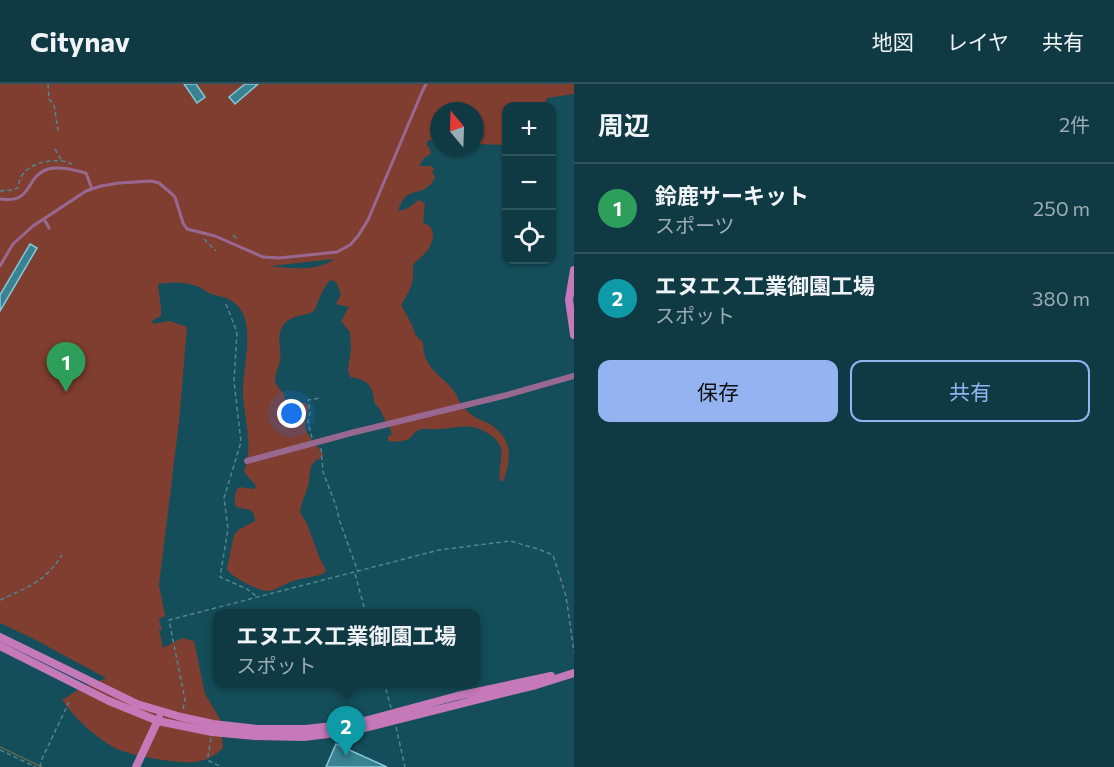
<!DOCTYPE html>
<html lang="ja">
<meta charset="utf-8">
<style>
:root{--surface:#0f3a44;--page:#18414b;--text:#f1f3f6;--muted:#9badb2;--line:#2f545d;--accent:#95b2f1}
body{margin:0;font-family:Commissioner,"Noto Sans JP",sans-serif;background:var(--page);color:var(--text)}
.controls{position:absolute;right:18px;top:18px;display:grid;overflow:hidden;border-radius:12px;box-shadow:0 2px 4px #0004}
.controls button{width:54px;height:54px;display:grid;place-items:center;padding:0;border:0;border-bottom:2px solid var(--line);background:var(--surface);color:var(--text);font:30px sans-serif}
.compass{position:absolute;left:430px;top:18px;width:54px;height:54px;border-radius:50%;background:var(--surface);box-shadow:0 2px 4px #0004;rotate:341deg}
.you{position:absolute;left:292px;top:330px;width:21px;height:21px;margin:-15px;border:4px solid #fff;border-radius:50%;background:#1a73e8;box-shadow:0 0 0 9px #1a73e833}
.badge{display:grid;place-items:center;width:39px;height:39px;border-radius:50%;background:var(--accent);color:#fff;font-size:20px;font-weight:700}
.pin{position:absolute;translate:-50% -50px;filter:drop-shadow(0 2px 3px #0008)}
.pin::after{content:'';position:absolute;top:32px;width:21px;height:18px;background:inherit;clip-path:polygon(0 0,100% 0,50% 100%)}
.popup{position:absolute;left:213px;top:525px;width:267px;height:78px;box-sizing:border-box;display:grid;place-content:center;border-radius:12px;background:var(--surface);filter:drop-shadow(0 2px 4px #0005);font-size:20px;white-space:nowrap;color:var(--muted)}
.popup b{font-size:22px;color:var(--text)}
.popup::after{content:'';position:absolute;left:50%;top:100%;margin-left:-12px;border:12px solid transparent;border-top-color:var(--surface)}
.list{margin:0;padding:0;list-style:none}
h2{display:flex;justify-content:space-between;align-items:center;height:78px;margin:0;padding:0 24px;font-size:26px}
h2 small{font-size:20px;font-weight:400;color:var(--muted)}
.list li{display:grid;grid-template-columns:39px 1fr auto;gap:18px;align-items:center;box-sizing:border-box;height:90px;padding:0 24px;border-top:2px solid var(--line)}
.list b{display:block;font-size:22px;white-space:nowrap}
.list p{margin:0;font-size:20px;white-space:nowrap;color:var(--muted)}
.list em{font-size:20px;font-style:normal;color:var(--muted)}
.actions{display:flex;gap:12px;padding:18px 24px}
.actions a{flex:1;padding:14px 0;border:2px solid var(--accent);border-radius:12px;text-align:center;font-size:21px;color:var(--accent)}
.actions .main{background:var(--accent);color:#111}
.icon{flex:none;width:33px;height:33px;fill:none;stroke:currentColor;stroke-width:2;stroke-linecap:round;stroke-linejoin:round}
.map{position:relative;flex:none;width:574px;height:683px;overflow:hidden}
header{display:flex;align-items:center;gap:36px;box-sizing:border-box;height:84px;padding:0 30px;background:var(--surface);border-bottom:2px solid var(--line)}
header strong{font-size:28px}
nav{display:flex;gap:33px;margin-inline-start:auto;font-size:21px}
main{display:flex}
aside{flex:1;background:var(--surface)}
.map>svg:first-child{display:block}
.green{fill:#803e30;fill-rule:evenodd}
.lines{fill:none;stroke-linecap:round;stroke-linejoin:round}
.stream{stroke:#616450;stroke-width:1.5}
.building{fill:#388291;stroke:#82cada;stroke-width:1.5}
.path{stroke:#53848f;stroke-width:1.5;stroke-dasharray:4.5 3;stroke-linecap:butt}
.lane{stroke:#996891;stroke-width:3}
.street{stroke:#996891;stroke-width:6}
.secondary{stroke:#c679b9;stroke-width:8}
</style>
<header>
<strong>Citynav</strong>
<nav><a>地図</a><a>レイヤ</a><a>共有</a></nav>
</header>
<main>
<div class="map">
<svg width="574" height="683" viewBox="0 0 574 683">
<rect width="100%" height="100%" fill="#144e5a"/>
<path class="green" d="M0,0H574V10L547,14L544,22H506V61L475,60V27H439V55L438,57L429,56L426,60L429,63L431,70L424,74L419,82H431L435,86L432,87L435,94C422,117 407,98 398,127C406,126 412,122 418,116L425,119L423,139C437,142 434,158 427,167C423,172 417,176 413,181C414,200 411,205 401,221L411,239L416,252L423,258C423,285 440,289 454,307C458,313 460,321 466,326C472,333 482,336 490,340C513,355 512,374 503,397H500C498,386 503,374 501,364C499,358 494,353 489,350C471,338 459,344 440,345C433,346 423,343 417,347C414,348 413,352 410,354C405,358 394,358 388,357V352L392,351C391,344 388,342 385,336C381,327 381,326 374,318C374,302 366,295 350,293L348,286L351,264L350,248L341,237L349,223L336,220L341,210L336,198L330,196L323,206L314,227C305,232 291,231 284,240C275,251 282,264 280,277C279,284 273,292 276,300C278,304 283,308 285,311L284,313L288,319H305L309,322C308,328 305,335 305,342C306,352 319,362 323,371L320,375L316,376L311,382L308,402L301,422L300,428L307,440L320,475L326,486L323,490C311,494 297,494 286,500C280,502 274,507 268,507C259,507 231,493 227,485L234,451L238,446L255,437L254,430L250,426L236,423C234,415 234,409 239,403L254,405L256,402C252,396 246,392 244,387C254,362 244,335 243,309C242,282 259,234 232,217C226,213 218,212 211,210C206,208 203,205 199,203C186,197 171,198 158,200L161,225V232L153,236L152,240L170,237L187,243L179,338L159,501L165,532L159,535L162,546H159L163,564L182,554L194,557L205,610L220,635L223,664C215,672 205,677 194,678C179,680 126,671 113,663C94,652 75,634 62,616L76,607L106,594L32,554L0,539ZM334,175C320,187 289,185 271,182Z"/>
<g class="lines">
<path class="stream" d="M0,663L42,683"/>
</g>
<path class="building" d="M184,0H196L205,13L197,19Z
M245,0H258L235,20L229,13Z
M30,160L37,164L0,227V211Z
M336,660L387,683H326Z"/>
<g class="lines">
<path class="path" d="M48,0L49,15L54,21L58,47
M55,65L62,77
M0,107L11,106L18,104C19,101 19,98 20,95C28,77 56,73 72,80
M233,151L238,156
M204,155L216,167
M226,220L237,248L234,297L241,358L224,414L228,445L220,493L247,505L256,512
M312,354L308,338L310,328L308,316L320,314
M321,364L323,388L336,422L340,438L358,488
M355,490L366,530
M0,516C28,503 45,498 62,471
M384,598L391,624
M183,625L185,616L169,536L439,466L510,457L538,465L553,471L566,512L574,568
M396,643L405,683
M211,654L208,672L209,677L222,683
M0,666L36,683
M40,683L41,677L69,618"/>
<path class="lane" d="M0,115C34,120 24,93 48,85C60,82 74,86 86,89L92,105
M44,135L49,144
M0,182L13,160L33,142L86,107L101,102L119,99L151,97L159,99L172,110L175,113L183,139L187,145L215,152L263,173L279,174L337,168L350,161L358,152L368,136L422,8L426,0"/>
<path class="street" d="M247,377L351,349L507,311L574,292"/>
<path class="secondary" d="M574,186L569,216L574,251
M0,553L137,620L181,633L213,640L257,645H305L353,640L457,612L551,592
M0,562L109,617L158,637L212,648L255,652L304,653L352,647L536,601L574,589
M136,683L159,634"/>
</g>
</svg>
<div class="controls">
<button>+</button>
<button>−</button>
<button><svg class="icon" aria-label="locate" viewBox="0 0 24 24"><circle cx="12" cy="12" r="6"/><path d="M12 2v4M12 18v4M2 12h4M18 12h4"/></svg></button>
</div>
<svg class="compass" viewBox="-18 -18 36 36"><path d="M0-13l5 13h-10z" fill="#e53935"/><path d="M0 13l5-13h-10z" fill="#9badb2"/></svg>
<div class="you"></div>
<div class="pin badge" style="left:66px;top:308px;background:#2e9e5b">1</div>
<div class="pin badge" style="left:346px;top:672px;background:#0f9aa8">2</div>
<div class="popup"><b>エヌエス工業御園工場</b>スポット</div>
</div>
<aside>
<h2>周辺<small>2件</small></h2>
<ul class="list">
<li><span class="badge" style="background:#2e9e5b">1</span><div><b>鈴鹿サーキット</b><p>スポーツ</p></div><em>250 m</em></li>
<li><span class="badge" style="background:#0f9aa8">2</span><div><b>エヌエス工業御園工場</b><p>スポット</p></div><em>380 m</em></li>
</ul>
<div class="actions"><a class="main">保存</a><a>共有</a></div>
</aside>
</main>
